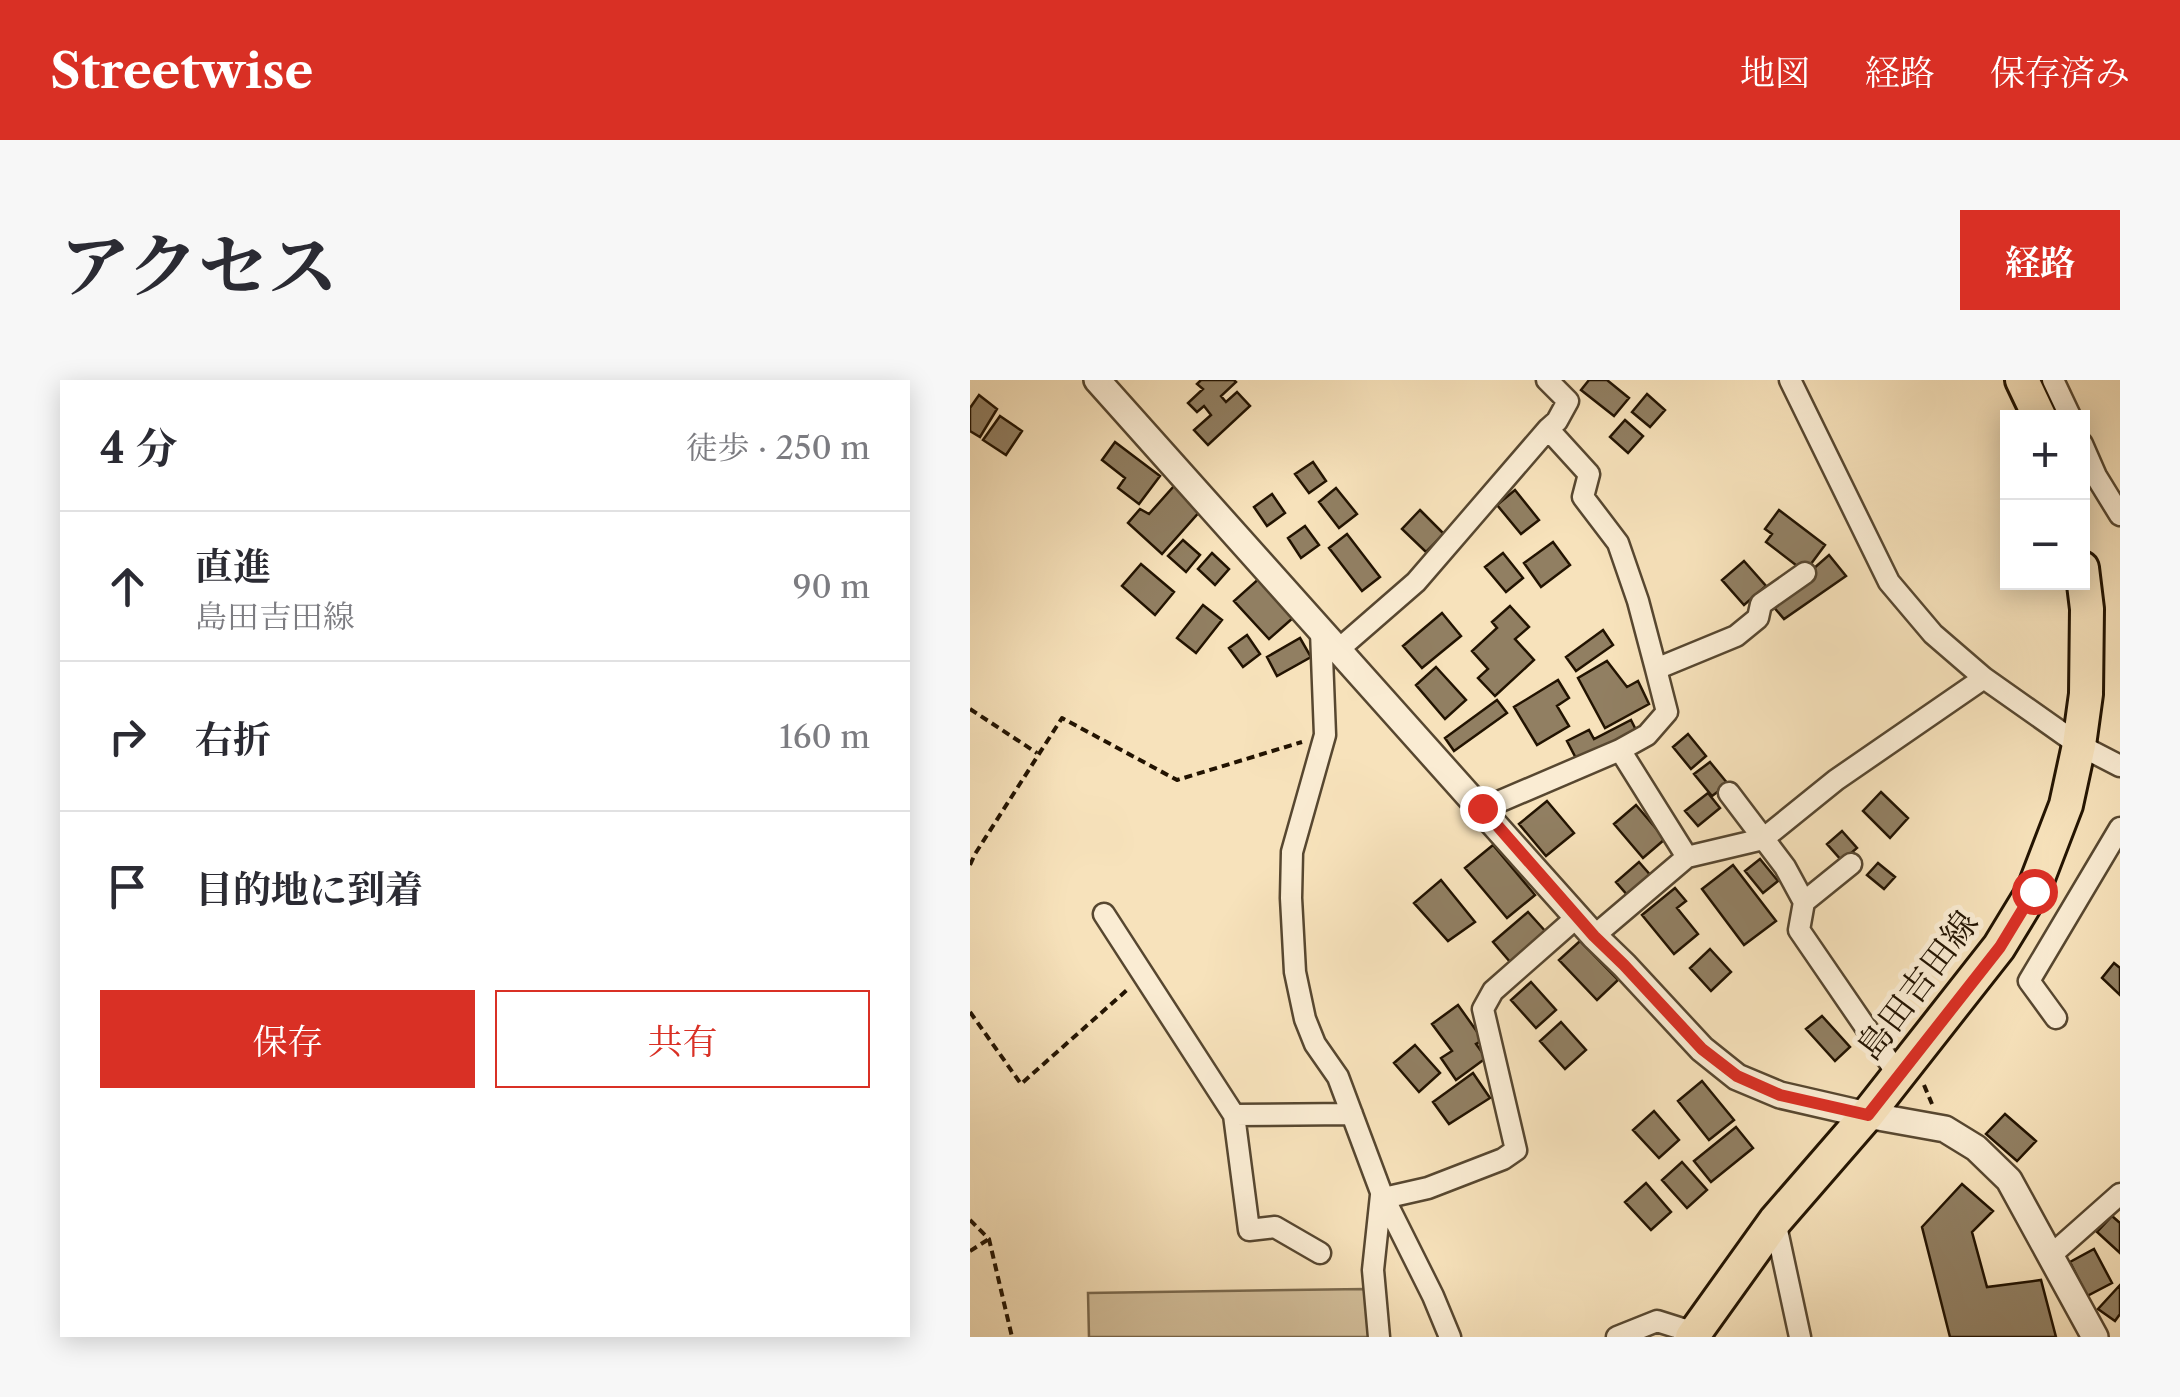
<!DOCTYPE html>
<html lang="ja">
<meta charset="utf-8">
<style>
:root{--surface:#fff;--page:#f7f7f7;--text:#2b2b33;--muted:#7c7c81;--line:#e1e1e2;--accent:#d93025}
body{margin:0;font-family:"Libre Caslon Text","Noto Serif JP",serif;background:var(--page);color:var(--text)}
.controls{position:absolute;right:30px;top:30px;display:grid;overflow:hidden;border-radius:0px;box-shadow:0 5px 25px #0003}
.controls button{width:90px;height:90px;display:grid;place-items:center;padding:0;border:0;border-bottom:2px solid var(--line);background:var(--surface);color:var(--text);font:50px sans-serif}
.stop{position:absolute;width:30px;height:30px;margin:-22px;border:8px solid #d93025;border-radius:50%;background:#fff}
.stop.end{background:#d93025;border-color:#fff;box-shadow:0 2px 10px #0008}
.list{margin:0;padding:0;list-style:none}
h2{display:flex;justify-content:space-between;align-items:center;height:130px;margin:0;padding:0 40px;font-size:42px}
h2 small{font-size:32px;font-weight:400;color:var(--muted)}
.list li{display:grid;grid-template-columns:65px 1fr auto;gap:30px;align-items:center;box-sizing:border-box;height:150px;padding:0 40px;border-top:2px solid var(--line)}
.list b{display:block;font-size:38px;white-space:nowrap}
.list p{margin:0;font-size:32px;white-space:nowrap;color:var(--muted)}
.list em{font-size:32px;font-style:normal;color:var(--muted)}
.actions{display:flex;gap:20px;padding:30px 40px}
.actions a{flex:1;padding:22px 0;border:2px solid var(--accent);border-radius:0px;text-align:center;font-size:35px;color:var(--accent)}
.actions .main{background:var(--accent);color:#fff}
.icon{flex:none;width:55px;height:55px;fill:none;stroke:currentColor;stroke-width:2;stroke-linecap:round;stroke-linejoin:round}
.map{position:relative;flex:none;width:1150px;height:957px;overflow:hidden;border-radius:0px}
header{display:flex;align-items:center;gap:60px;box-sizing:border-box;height:140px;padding:0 50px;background:var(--accent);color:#fff}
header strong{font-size:48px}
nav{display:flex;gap:55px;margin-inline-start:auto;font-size:35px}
.intro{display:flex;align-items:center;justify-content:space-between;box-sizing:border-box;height:240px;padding:0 60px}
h1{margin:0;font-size:70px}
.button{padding:25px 45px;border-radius:0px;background:var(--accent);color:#fff;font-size:35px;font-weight:700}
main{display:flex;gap:60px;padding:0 60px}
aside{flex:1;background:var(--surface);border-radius:0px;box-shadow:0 5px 25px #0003}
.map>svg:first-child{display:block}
.green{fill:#d3bf9b;stroke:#7a694e;stroke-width:2.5}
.building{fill:#917f62;stroke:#221301;stroke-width:2.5}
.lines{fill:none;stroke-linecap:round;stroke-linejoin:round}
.minor-casing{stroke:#574730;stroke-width:25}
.tertiary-casing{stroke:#574730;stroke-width:30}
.primary-casing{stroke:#221301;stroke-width:38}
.path{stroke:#221301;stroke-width:4;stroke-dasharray:8 5;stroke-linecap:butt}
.minor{stroke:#faecd3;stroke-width:20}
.tertiary{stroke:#faecd3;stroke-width:25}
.primary{stroke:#f7e2bb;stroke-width:32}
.route{stroke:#d93025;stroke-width:12}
.labels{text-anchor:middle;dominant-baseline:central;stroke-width:10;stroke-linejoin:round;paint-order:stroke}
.street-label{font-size:35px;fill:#221301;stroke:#faecd3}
</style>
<header>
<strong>Streetwise</strong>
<nav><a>地図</a><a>経路</a><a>保存済み</a></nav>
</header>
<div class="intro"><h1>アクセス</h1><a class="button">経路</a></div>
<main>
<aside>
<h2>4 分<small>徒歩 · 250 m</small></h2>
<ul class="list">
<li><svg class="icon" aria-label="ahead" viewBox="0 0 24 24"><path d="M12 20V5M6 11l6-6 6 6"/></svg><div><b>直進</b><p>島田吉田線</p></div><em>90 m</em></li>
<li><svg class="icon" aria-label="right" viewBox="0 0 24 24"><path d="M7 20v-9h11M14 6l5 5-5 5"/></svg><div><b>右折</b></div><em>160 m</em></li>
<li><svg class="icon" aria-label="arrive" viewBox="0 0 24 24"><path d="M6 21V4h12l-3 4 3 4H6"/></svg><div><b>目的地に到着</b></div></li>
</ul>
<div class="actions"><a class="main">保存</a><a>共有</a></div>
</aside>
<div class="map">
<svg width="1150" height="957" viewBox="0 0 1150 957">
<rect width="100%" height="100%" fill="#f7e2bb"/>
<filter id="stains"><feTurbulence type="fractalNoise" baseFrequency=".002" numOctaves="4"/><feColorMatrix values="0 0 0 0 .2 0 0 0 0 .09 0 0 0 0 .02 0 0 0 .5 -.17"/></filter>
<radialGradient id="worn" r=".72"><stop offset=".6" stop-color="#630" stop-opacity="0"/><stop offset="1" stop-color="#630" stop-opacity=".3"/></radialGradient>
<path class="green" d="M394,909L400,957H119L118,913Z"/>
<path class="building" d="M231,0H264L266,2L251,16L256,22L267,12L280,26L238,65L224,50L241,35L234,26L227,32L218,23L233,9L227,4Z
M619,0H637L659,18L644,36L611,10Z
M677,14L695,30L680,47L662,32Z
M9,15L27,29L10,57L0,51V28Z
M30,36L52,51L36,75L13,60Z
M655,40L673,56L658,73L640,57Z
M145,62L190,96L169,124L148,108L155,98L132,80Z
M343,82L356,101L339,113L325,94Z
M204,106L231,130L192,174L158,143L170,129L179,134Z
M366,108L387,134L369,148L349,122Z
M545,110L569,140L551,154L527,125Z
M302,114L315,133L297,146L284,127Z
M450,130L474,154L456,172L432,149Z
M809,130L855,165L835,192L796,162L802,154L795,149Z
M335,146L349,165L331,178L318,158Z
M377,154L410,197L392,211L359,168Z
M213,160L230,175L216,192L198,176Z
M583,162L600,185L571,207L554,183Z
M242,173L259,189L245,205L228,189Z
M533,173L553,198L536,212L515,187Z
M859,175L876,196L814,239L802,225Z
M774,181L796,206L774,225L752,200Z
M171,184L204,212L185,235L152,206Z
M293,195L324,237L299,259L264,221Z
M233,225L252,240L226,273L207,258Z
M540,226L559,247L545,259L564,280L525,316L508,298L518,289L502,271L527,248L522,242Z
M472,233L491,256L452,288L433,266Z
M633,250L643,265L606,291L596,277Z
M277,255L290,274L273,287L259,268Z
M330,258L341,277L307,296L297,277Z
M637,281L657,307L668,301L679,324L635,348L608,298Z
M466,287L496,320L475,339L446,305Z
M588,300L599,318L587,326L599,346L567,365L544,327Z
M527,320L537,333L484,371L475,358Z
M661,340L668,354L609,384L597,361L619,350L624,359Z
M718,354L736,376L721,389L703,367Z
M740,382L758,404L742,416L724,394Z
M911,412L938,438L920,458L893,431Z
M738,413L750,428L728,446L715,431Z
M577,421L604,453L576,476L549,444Z
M666,425L695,459L673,478L644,444Z
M872,451L887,468L872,481L857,464Z
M523,465L565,515L537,538L495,488Z
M790,479L808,501L793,513L775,491Z
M669,482L682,497L659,517L646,502Z
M908,483L925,497L914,509L897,495Z
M763,485L806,541L774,565L732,509Z
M471,500L505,542L478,561L444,523Z
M705,508L716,521L707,528L728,554L704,574L672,535Z
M558,532L577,553L541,583L523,562Z
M610,561L648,600L627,620L589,580Z
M740,569L761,592L741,611L720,588Z
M1144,583L1150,588V615L1132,598Z
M561,602L586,630L566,648L541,620Z
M488,625L513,660L506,664L516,678L486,700L471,678L482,671L462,644Z
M852,636L880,667L865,681L836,649Z
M591,642L616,670L595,689L570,661Z
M445,665L470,693L449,712L424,683Z
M503,693L520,718L479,744L463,722Z
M732,701L764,740L739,760L708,721Z
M684,731L709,760L689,778L663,750Z
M1035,734L1066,761L1047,781L1016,754Z
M766,747L783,768L741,802L724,781Z
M712,782L737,810L717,828L692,800Z
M676,803L701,832L681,850L655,822Z
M992,804L1023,831L1002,852L1017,907L1071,900L1086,957H980L952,847Z
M1142,836L1150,843V873L1127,852Z
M1124,869L1142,903L1117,916L1100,882Z
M1150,905V934L1145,941L1128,929Z"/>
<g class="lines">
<g class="minor-casing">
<path id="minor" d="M577,0L598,21L587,41L578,49
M820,0L919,202L963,254L1014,298L1109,365L1150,386
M1083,0L1101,38
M1112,64L1126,96L1150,135
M351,251L355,355L322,472L321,518L325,592L335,639L345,664L368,697L411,812L463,916L480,957
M369,269L446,202L578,49L619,94L613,117L648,163L668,221L686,289
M650,370L677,355L697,332L686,289L766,256L788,238L791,224L835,193
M759,413L815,487L834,522
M512,429L650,370L717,477
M881,484L834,522L829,550L929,696
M134,534L264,735L382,734
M624,556L717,477L793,459L866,400L1014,298
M1086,638L1059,601L1150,448
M264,735L279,850L305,847L350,873
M414,818L458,808L533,779L546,770L513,629L523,611L607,537
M805,841L830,957
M1079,877L1150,814
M409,957L403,890L411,815
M647,957L687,941L725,953"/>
</g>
<g class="tertiary-casing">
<path id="tertiary" d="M127,0L624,556L654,585L732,669L767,697L810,715L897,735L975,749L1006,768L1039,800L1125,957"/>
</g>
<g class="primary-casing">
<path id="primary" d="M1052,0L1070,38
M722,957L805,841L897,735L1029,567L1063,511L1096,425L1109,365L1116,314L1117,229L1112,188"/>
</g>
<path class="path" d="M0,329L67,373
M0,485L5,474L92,338L207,400L332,362
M0,632L51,704L157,610
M954,705L962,724
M0,840L19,859L42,957
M0,871L19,859"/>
<use href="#minor" class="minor"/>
<use href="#tertiary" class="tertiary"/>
<use href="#primary" class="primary"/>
</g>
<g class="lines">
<path class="route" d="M512,428L624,556L654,585L732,669L767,696L810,715L898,735L1030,567L1064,511"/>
</g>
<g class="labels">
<g class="street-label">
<text transform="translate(947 605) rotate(-53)">島田吉田線</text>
</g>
</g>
<rect width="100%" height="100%" filter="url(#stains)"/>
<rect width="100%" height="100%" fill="url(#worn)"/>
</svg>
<div class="controls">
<button>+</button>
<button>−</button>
</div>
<div class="stop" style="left:1064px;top:511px"></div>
<div class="stop end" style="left:512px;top:428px"></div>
</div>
</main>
